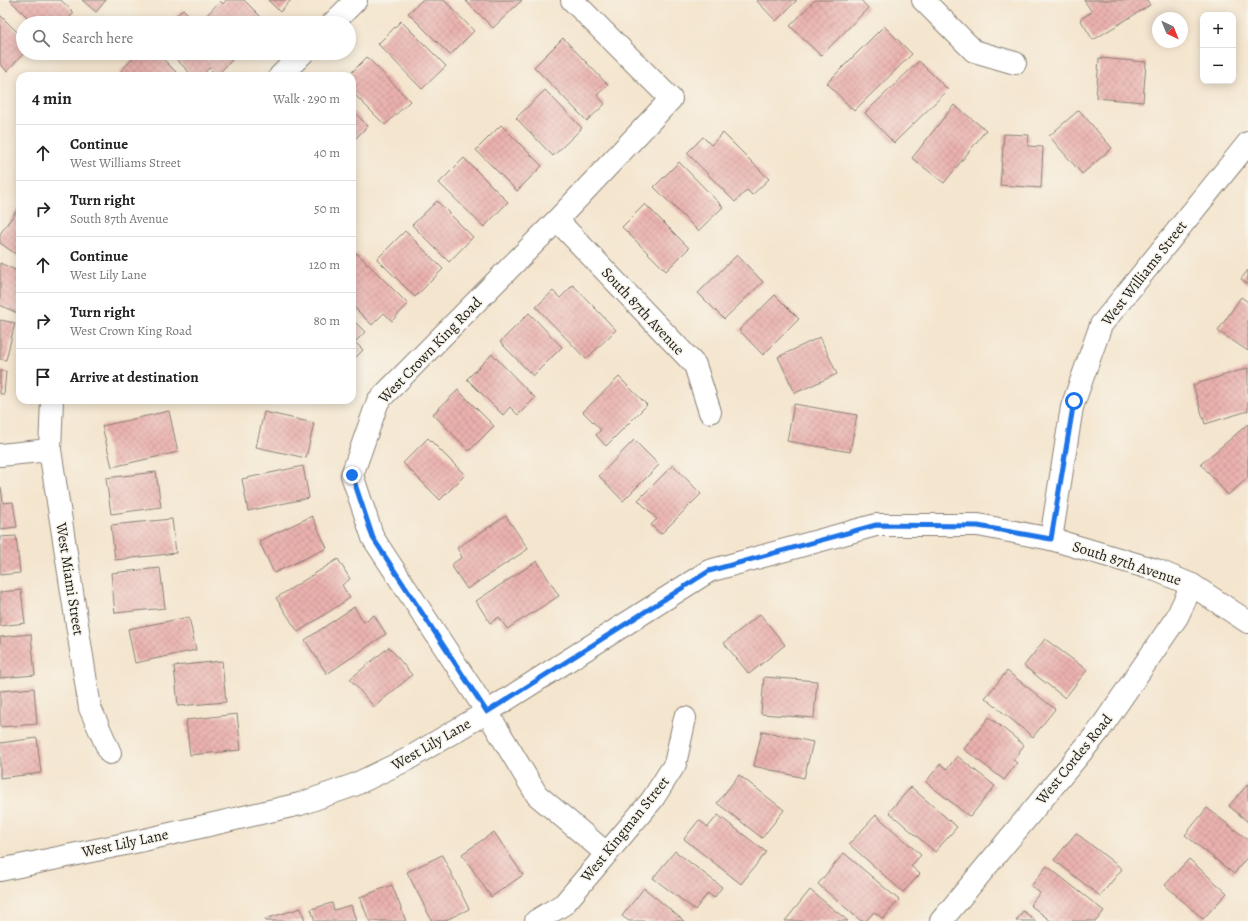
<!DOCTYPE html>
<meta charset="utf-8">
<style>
:root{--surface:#fff;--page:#f6f6f6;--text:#222;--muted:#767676;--line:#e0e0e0}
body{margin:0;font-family:Alegreya,serif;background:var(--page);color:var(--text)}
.controls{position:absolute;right:12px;top:12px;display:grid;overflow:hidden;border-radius:8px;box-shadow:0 2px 10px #0003}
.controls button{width:36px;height:36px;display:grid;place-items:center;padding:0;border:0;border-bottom:1px solid var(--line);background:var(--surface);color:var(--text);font:20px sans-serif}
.compass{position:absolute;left:1152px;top:12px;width:36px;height:36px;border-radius:50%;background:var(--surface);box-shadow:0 2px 10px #0003;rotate:137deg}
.stop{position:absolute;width:12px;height:12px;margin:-9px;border:3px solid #1a73e8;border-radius:50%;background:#fff}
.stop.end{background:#1a73e8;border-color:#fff;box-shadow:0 1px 4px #0008}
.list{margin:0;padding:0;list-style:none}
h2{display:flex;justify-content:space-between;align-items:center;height:52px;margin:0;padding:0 16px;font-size:17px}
h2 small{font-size:13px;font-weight:400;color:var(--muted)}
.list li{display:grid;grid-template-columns:26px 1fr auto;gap:12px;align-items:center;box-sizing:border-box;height:56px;padding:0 16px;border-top:1px solid var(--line)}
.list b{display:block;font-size:15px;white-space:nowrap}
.list p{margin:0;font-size:13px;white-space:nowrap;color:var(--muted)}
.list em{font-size:13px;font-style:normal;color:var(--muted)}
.icon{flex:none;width:22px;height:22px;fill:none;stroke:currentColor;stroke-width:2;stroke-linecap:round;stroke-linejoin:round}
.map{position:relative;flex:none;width:1248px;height:921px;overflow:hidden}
.search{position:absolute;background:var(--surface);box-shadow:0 2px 10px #0003;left:16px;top:16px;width:340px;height:44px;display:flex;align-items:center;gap:10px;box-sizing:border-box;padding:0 14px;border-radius:22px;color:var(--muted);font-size:15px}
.panel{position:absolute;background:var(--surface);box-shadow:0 2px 10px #0003;left:16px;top:72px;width:340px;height:332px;border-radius:12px}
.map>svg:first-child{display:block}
.building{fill:url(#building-cross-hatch)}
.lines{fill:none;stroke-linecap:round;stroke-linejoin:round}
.minor-casing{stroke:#888075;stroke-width:24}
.tertiary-casing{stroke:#888075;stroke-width:24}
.minor{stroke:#fff;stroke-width:22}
.tertiary{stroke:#fff;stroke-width:22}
.route{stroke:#1a73e8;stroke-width:5}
.labels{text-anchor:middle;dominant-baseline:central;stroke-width:3;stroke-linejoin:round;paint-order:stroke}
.street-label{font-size:15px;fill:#1c1c1c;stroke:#f7f3e8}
</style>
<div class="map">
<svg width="1248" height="921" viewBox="0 0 1248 921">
<defs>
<pattern id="building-cross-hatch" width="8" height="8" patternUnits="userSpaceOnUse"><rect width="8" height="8" fill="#eab1ae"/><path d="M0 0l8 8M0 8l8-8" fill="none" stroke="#c89895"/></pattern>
</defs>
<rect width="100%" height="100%" fill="#f7f3e8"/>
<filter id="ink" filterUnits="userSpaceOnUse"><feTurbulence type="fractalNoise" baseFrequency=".025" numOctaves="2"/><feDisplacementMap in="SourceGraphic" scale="8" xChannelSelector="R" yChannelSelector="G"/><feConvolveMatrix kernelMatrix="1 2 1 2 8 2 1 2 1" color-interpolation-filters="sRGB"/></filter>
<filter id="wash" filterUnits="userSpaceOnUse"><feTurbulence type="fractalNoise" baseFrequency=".012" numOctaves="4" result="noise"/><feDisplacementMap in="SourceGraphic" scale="16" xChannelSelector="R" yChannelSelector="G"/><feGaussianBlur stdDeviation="0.9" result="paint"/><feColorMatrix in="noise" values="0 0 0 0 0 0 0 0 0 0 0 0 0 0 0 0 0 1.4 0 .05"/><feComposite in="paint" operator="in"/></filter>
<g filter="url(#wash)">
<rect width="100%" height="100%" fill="#f4e5ce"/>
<g id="blocks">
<path class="building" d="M10,0H61L74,13L64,23H33Z
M82,0H106L96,12Z
M226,0H244L267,23H211L205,17L220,1L223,4Z
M268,0H291L280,12Z
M422,0H444L474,31L450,55L408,13Z
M465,0H522L493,28Z
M756,0H797L776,21Z
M815,0H861L868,8L821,56L790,26Z
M1084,0H1147L1150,5L1093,40L1080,19L1092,12Z
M183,9L197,23H169Z
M0,15L23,38V53H24L7,71L0,64Z
M401,21L446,66L422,89L378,44Z
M884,26L912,54L854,111L827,83Z
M563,38L608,85L597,95L605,104L587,121L534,67Z
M138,53H157L180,76H124L120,72Z
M170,53H228L233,59L217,75L209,68L201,76H193Z
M367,57L410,101L385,125L352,92V76H348Z
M1099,58L1146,62L1143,102L1096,98Z
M919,61L948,90L894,143L865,113Z
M545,90L582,128L553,156L516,118Z
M954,105L986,130L944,183L912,158Z
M352,110L368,126L352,142Z
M1079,110L1112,148L1082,174L1049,136Z
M501,125L542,166L517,191L476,150Z
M723,133L769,179L752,195L747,190L735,202L687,153L703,137L711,145Z
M1004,134L1029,135L1028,146L1043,147L1041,188L1000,185Z
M464,158L508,202L484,227L439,183Z
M679,162L723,207L698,231L654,187Z
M437,201L473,237L449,262L412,225Z
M645,204L689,248L666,271L622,227Z
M20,206V257L0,243V234Z
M405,231L443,269L415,297L377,259Z
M357,253L408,304L392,321L384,313L372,325L352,305V258Z
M737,255L763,282L724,319L698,293Z
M0,263L20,272V306L17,313L0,305Z
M1248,270V285L1241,279Z
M573,285L616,330L586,359L536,307L553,291L560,298Z
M775,295L799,319L763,355L739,330Z
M1241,297L1248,302V351L1218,331Z
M529,313L562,347L533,376L500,342Z
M352,319L365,332L355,342L363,350L352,361Z
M0,320L15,323L6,360L0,359Z
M820,337L837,374L795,393L778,357Z
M492,354L535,398L518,415L510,407L503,415L467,379Z
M1248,368V411L1205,424L1193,385Z
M0,371H6L4,394H0Z
M619,377L647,405L606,446L596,435L601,430L583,412Z
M458,390L494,426L469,451L433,414Z
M794,404L857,415L850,452L787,441Z
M169,411L178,452L112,467L102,426Z
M264,412L314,423L306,458L256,447Z
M1248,424V478L1228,495L1201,464Z
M428,438L465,475L440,500L403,463Z
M634,440L659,465L623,501L599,476Z
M673,465L701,494L661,534L651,525L657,519L638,500Z
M303,466L309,498L248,511L242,479Z
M156,472L161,507L111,514L106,478Z
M0,487H1L3,503L13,502L17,527L0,529Z
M312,516L327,548L274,573L259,541Z
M506,516L528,549L467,589L451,565L462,557L457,548Z
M172,519L176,553L115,560L111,525Z
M16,536L20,573L0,575V537Z
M338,559L350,579L342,585L350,598L298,632L276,598Z
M537,561L559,596L507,629L499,617L490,623L476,601Z
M160,568L165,608L115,613L111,573Z
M21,590L25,623L0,626V592Z
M354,607L364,622L374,615L386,634L327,674L305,640Z
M760,614L785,645L749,674L724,643Z
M189,617L196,650L135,663L128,629Z
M31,634L35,675L0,678V637Z
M1045,639L1087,670L1065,698L1024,666Z
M389,647L412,675L374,707L350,679Z
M222,661L226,702L178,706L174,666Z
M1007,671L1055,709L1033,737L985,698Z
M764,677L817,681L814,718L761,714Z
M34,688L37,724L0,727V691Z
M237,714L241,750L190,755L186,720Z
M989,717L1024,745L1013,760L1017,763L1004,780L964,749Z
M762,731L813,742L804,778L754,766Z
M37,738L41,773L0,778V743Z
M957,756L995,786L970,817L926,782L940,764L947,769Z
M739,775L784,810L762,838L717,803Z
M1248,784V822L1229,806Z
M911,787L957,827L935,852L889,812Z
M1207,808L1248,840V856L1234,874L1185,835Z
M718,815L766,852L741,884L684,839L699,820L708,827Z
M876,815L921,855L911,866L920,874L903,892L849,844Z
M494,832L523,875L491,897L462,854Z
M1076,833L1122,869L1100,896L1054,860Z
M675,851L722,887L714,898L708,893L695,910L653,878Z
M844,853L899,900L883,919L874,912L866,921H861L818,884Z
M442,855L469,909L444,921H432L407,872Z
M1189,859L1227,893L1203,919L1165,885Z
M1047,866L1104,911L1096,921H1051L1030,905L1040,893L1031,886Z
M392,885L406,921H369L360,897Z
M644,888L684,921H629L622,916Z
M810,890L848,921H785Z
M332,903L334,910L351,905L356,921H315L311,909Z
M301,908L305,921H266L265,919Z
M1023,911L1036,921H1016Z"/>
</g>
</g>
<g filter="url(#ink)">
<use href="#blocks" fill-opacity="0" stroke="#888075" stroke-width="1"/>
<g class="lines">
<g class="minor-casing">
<path id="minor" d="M572,0L671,99L557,220L378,401L352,475L373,538L487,712L537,795L606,853
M923,0L974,51L1015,63
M333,23L356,0
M280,76L303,53
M557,220L695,365L710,412
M52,400L50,450L90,708L110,753
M0,455L50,450
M1051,539L1072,407L1101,325L1248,143
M536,921L564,904L652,800L675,764L685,718
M941,921L1098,732L1177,617L1192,585"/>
</g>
<g class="tertiary-casing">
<path id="tertiary" d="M0,870L144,840L300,804L354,785L406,760L487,712L709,571L876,525H978L1051,539L1156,570L1192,585L1248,622"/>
</g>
<use href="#minor" class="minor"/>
<use href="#tertiary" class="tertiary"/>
</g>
</g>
<g class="lines" filter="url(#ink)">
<path class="route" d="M352,475L373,538L487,712L709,571L876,525L978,526L1051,539L1074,401"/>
</g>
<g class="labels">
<g class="street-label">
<text transform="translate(1144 273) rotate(-52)">West Williams Street</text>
<text transform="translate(643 311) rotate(47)">South 87th Avenue</text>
<text transform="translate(430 350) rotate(-46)">West Crown King Road</text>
<text transform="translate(1127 563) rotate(18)">South 87th Avenue</text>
<text transform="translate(70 579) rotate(81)">West Miami Street</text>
<text transform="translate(431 744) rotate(-30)">West Lily Lane</text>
<text transform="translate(1074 759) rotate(-51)">West Cordes Road</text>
<text transform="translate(625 829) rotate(-51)">West Kingman Street</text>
<text transform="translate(125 843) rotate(-12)">West Lily Lane</text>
</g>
</g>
</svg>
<div class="controls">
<button>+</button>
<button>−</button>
</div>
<svg class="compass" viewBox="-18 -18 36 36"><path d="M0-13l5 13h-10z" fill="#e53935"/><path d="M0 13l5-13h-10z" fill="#767676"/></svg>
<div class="stop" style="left:1074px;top:401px"></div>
<div class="stop end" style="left:352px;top:475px"></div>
<div class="search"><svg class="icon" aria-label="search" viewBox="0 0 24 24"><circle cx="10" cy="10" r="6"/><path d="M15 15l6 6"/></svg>Search here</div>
<section class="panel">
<h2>4 min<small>Walk · 290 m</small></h2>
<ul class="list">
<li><svg class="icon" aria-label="ahead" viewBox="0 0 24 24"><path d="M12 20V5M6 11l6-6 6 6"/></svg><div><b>Continue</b><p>West Williams Street</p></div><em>40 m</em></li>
<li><svg class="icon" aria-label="right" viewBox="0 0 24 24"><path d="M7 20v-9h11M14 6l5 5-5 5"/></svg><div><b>Turn right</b><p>South 87th Avenue</p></div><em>50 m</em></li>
<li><svg class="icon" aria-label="ahead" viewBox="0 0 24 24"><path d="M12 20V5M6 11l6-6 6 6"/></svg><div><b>Continue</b><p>West Lily Lane</p></div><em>120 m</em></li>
<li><svg class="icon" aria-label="right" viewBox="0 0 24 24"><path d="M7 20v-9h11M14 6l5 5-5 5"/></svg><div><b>Turn right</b><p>West Crown King Road</p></div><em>80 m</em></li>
<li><svg class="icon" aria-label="arrive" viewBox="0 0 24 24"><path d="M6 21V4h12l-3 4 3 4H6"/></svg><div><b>Arrive at destination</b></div></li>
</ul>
</section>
</div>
